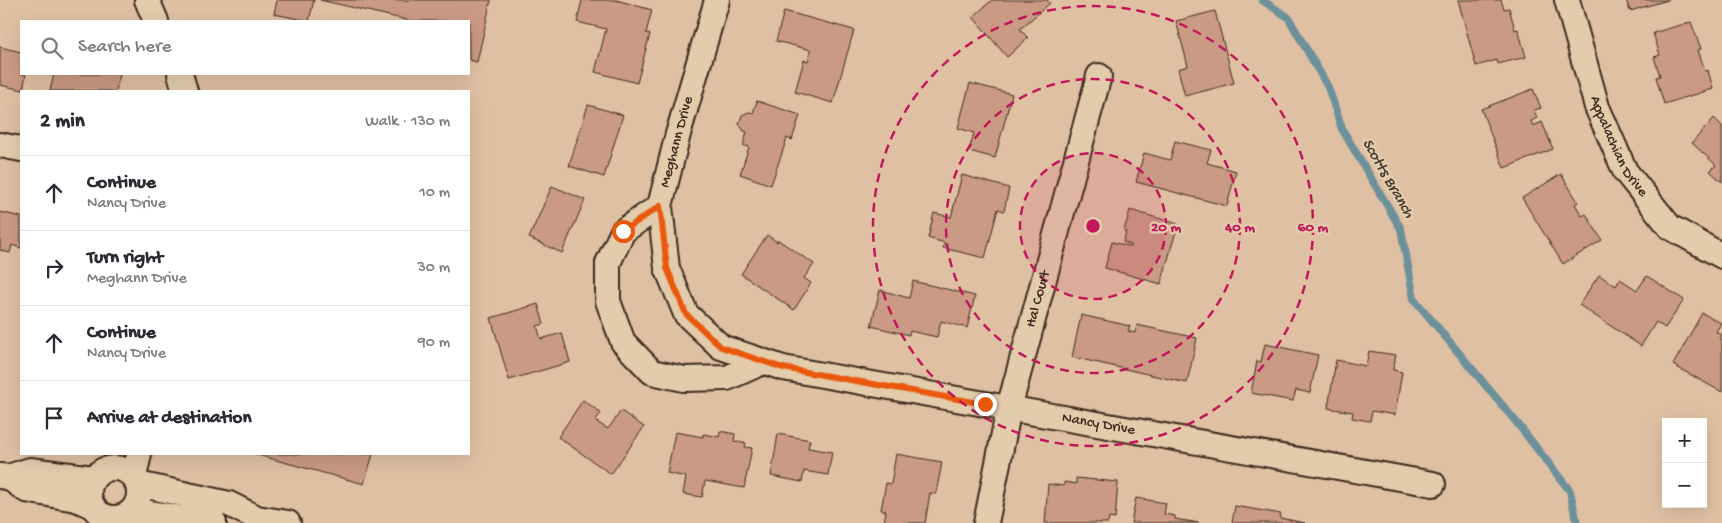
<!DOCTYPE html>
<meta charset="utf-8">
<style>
:root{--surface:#fff;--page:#f2f2f3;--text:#2b2b33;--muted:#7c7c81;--line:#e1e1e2}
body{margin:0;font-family:"Gochi Hand",sans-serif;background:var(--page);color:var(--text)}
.controls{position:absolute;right:15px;bottom:15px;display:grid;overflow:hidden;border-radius:0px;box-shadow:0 5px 20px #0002}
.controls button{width:45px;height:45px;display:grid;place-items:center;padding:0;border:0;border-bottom:1px solid var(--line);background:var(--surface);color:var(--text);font:25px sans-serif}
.stop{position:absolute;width:15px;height:15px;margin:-11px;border:4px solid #ea580c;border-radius:50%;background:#fff}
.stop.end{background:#ea580c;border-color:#fff;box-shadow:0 1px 5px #0008}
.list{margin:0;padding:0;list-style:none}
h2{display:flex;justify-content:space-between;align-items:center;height:65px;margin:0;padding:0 20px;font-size:21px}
h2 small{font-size:16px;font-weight:400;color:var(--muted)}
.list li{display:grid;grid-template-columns:32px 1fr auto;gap:15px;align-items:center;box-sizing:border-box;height:75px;padding:0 20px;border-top:1px solid var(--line)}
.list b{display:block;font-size:19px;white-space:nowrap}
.list p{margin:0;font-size:16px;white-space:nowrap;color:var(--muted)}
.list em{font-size:16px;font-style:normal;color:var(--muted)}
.icon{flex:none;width:28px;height:28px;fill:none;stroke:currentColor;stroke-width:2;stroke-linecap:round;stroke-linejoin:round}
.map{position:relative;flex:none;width:1722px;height:523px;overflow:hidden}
.search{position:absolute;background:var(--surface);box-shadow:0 5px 20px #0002;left:20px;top:20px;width:450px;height:55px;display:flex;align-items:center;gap:12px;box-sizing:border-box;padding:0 18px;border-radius:0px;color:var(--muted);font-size:19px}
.panel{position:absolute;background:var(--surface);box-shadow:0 5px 20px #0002;left:20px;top:90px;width:450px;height:365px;border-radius:0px}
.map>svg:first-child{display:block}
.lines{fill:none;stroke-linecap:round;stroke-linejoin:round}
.stream{stroke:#6c919b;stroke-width:8}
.building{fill:#cb9a85;stroke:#3b2a1e}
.minor-casing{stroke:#3b2a1e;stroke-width:28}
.minor{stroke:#e3ccac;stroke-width:24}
.route{stroke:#ea580c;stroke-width:6}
.ring{fill:none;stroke:#c2185b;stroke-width:2.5;stroke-dasharray:9 6}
.labels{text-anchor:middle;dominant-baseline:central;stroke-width:4.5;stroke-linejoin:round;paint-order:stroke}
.street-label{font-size:15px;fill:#3b2a1e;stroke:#e3ccac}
.water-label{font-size:16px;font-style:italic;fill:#433b33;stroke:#e3ccac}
.centre{fill:#c2185b;stroke:#e3ccac;stroke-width:2.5}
.ring-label{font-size:15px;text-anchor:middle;font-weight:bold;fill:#c2185b;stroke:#e3ccac;stroke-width:4.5;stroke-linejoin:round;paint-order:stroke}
</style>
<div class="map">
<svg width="1722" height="523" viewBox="0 0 1722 523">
<rect width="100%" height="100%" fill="#e0c0a3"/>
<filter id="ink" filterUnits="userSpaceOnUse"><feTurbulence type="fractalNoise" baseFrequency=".02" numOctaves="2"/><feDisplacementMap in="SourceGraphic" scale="10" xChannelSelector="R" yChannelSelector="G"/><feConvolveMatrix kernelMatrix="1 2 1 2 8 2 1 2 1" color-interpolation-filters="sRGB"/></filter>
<g filter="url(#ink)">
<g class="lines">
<path class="stream" d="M1262,0L1288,17L1328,87L1342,129L1401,229L1414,299L1517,423L1570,491L1577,523"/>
</g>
<path class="building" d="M277,0H314L309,21L274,14Z
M320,0H491L477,62L469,60V21H411Z
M582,0H616L652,10L646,33L650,34L637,83L595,72L606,29L577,22Z
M992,0H1047L1050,3L1020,29L1028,38L1007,57L973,17Z
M1458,0H1501L1504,9L1509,8L1515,30L1518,29L1526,57L1498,64L1497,60L1476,66Z
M1626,0H1668L1630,11Z
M784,11L854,30L833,103L795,92L804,60L808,61L811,50L776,41Z
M1215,11L1234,83L1185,96L1178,69L1188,66L1176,21Z
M1691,22L1701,49L1698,50L1705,71L1708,70L1713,89L1664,104L1656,77L1660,76L1654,57L1660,55L1653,33Z
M0,47L21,52V74H26L23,90L0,85Z
M54,74H120L116,91H50Z
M970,83L1012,94L995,158L969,151L974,133L958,128Z
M1533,89L1541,108L1534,110L1537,118L1531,121L1533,126L1542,122L1553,149L1504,168L1481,109Z
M757,101L800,115L792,140L787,138L771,185L740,174L749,147L743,145L747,132L744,131L739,124L742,115L749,112L753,113Z
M588,105L623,115L604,177L569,166Z
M1714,118L1722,126V182L1710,171L1716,165L1692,143Z
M1175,141L1211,150L1207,163L1236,171L1227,206L1136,182L1144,153L1170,160Z
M1561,174L1578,202L1575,204L1582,216L1586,214L1602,240L1563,264L1522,198Z
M962,175L1009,188L1004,211L998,209L985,258L943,248L945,243L928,238L934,213L951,217Z
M552,186L585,200L562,253L529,238Z
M1130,210L1178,224L1161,284L1105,268L1112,242L1131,247V245L1123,242L1126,232L1124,231Z
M0,212L21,217V248L12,245L10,253L0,250Z
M767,235L777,242L778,240L814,264L804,278L811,283L794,310L741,274Z
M1599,275L1616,286L1620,279L1637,290L1647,276L1684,300L1665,328L1656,322L1641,346L1579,305Z
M913,281L975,296L967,328L941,321L937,337L910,331L909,335L871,326L880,290L909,298Z
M538,304L544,324L537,326L541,339L562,333L570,362L509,380L491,318Z
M1702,313L1721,323L1716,332L1722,335L1720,339L1722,340V392L1673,365Z
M1081,315L1130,326L1128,331L1135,333L1137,325L1197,338L1187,383L1072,357Z
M1265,344L1318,355L1310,393L1296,390L1293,401L1251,393L1257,361L1261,362Z
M1369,351L1396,355L1393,370L1402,372L1395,415L1372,411L1370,421L1352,418L1353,412L1328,408L1336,360L1366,366Z
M583,400L601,413L595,421L608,429L621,411L644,427L611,474L558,437Z
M720,431L735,434L734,441L746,443L745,447L752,448L744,488L705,481L702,497L683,494L686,477L667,473L675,432L703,437V434L719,437Z
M778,434L810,440L808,448L832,452L828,475L804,471L802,482L771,476Z
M254,454H373L364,484Z
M896,454L942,462L936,494L930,493L925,523H884L886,511L881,510L886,483L891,484Z
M1076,478L1118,482L1115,519L1109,518L1108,523H1045L1048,484L1064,486V482L1076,484Z
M1136,498L1166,503L1164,514L1175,516V519L1199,523H1131Z
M1235,506L1281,514L1280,518L1305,523H1232Z"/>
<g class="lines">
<g class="minor-casing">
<g id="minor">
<path d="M147,0L156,21"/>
<path id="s1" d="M717,0L678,134L660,206L667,268L686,314L721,347L783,368L1433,484"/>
<path id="s2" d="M1567,0L1597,107L1625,171L1670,227L1722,256"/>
<path d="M180,74L185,91"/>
<path d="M0,145L21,149"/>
<path d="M660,206L623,231L608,263V301L623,342L652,372L684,379L727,378L763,362"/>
<circle cx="114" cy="493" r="25"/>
<path d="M0,476L8,477L30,470L94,478"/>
<path d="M8,477L26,490L76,499L92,506"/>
<path d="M134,477L139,454"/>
<path d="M138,484L229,504L257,518L288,523"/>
<path d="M132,512H144L214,523"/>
<path id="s3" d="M986,523L1009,408L1099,76"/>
</g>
</g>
<use href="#minor" class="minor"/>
</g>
</g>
<g class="lines" filter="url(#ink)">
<path class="route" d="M623,231L660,206L667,268L686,314L721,347L783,368L985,404"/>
</g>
<circle cx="1093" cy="226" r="73" fill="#c2185b" fill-opacity=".12"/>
<g class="ring">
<circle cx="1093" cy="226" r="73"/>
<circle cx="1093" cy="226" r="147"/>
<circle cx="1093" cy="226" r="220"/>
</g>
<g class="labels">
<g class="street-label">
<text transform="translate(677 142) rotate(-75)">Meghann Drive</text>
<text stroke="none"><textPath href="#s2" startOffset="156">Appalachian Drive</textPath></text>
<text stroke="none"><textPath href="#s3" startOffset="230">Hal Court</textPath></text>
<text stroke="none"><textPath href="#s1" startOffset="760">Nancy Drive</textPath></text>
</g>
<g class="water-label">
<text transform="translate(1387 179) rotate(60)">Scotts Branch</text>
</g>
</g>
<circle cx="1093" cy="226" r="8" class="centre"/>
<g class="ring-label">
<text x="1166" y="231">20 m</text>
<text x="1240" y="231">40 m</text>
<text x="1313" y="231">60 m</text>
</g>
</svg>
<div class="controls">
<button>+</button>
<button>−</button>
</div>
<div class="stop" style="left:623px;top:231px"></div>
<div class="stop end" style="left:985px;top:404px"></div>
<div class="search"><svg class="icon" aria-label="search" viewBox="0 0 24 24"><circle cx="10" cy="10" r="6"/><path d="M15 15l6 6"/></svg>Search here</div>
<section class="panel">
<h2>2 min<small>Walk · 130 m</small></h2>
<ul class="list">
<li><svg class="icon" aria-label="ahead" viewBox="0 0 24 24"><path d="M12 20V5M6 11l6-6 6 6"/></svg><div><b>Continue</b><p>Nancy Drive</p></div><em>10 m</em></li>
<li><svg class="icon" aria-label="right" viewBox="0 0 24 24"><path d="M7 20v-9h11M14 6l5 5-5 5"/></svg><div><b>Turn right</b><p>Meghann Drive</p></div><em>30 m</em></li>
<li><svg class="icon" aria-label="ahead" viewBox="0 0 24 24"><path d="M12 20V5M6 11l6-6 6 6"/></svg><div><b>Continue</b><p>Nancy Drive</p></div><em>90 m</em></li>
<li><svg class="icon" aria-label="arrive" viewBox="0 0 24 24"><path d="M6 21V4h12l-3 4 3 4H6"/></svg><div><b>Arrive at destination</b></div></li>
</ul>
</section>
</div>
